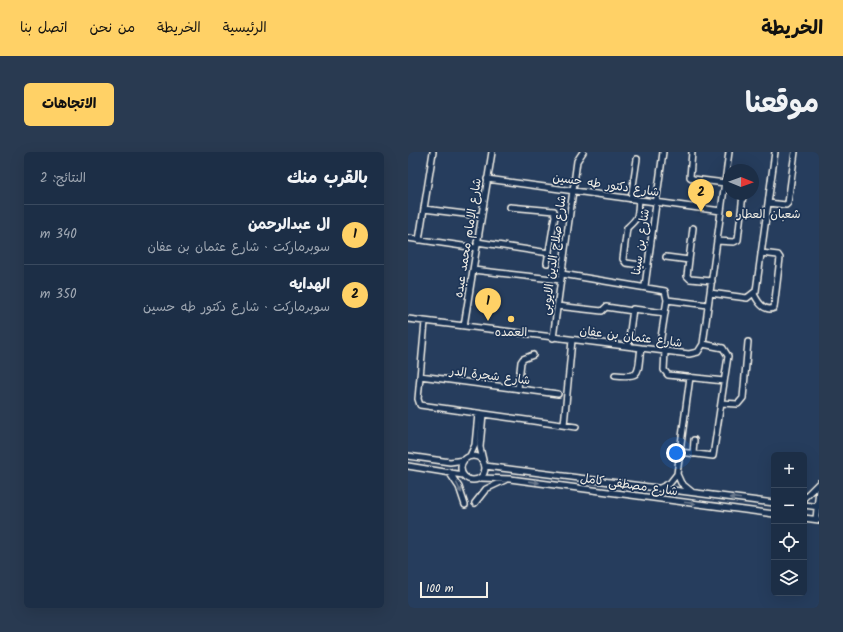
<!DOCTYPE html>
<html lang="ar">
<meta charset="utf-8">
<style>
:root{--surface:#1c2e46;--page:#293a51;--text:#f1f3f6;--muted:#a0a8b3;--line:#3a4a5f;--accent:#ffd166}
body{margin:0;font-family:Kalam,"Playpen Sans Arabic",sans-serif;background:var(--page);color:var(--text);direction:rtl}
.controls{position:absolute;right:12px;bottom:12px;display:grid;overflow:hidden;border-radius:6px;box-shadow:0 4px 16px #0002}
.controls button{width:36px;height:36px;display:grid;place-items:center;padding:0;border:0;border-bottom:1px solid var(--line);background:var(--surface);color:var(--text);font:20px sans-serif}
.compass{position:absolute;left:315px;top:12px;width:36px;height:36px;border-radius:50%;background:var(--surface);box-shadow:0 4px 16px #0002;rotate:91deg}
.scale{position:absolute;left:12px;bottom:10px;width:68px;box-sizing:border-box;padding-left:4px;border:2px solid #f4f1e8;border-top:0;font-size:11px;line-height:14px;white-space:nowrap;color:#f4f1e8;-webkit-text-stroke:3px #1d3557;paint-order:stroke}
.you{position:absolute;left:268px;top:301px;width:14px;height:14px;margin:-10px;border:3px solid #fff;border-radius:50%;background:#1a73e8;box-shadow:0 0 0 6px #1a73e833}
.badge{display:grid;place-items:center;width:26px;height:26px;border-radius:50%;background:var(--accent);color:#111;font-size:13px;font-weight:700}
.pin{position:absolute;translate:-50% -33px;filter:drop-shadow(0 1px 2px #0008)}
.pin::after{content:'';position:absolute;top:21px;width:14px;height:12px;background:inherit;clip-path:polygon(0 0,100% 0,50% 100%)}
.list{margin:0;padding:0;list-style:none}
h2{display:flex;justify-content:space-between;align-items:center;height:52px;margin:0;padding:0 16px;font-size:17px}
h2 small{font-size:13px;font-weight:400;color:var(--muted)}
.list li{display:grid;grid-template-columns:26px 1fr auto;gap:12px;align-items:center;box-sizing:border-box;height:60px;padding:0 16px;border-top:1px solid var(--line)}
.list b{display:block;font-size:15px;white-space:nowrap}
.list p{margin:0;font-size:13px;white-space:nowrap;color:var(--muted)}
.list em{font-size:13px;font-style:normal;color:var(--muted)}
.icon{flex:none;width:22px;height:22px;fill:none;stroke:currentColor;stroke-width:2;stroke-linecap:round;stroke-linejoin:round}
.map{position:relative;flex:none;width:411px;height:456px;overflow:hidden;direction:ltr;border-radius:6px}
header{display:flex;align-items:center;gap:24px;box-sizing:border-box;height:56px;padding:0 20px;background:var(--accent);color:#111}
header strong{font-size:19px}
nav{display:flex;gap:22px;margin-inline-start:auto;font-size:14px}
.intro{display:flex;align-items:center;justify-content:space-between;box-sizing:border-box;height:96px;padding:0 24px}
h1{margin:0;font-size:28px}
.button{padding:10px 18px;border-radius:6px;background:var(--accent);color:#111;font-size:14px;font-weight:700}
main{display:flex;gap:24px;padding:0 24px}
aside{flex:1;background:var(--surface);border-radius:6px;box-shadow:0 4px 16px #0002}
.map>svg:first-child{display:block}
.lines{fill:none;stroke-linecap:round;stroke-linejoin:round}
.minor-casing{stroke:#f4f1e8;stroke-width:8}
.minor{stroke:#1d3557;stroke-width:5}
.oneway{fill:#68778a}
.poi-dot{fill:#ffd166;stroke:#1d3557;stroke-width:1.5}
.labels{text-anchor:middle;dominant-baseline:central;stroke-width:3.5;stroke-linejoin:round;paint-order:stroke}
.street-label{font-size:12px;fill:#f4f1e8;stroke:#1d3557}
.poi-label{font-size:12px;fill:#f4f1e8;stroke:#1d3557;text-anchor:start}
</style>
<header>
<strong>الخريطة</strong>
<nav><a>الرئيسية</a><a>الخريطة</a><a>من نحن</a><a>اتصل بنا</a></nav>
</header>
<div class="intro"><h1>موقعنا</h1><a class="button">الاتجاهات</a></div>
<main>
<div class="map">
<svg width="411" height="456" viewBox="0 0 411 456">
<rect width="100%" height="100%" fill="#263d5d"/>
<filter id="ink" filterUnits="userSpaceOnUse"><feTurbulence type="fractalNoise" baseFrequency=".025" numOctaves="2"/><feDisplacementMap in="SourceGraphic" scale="8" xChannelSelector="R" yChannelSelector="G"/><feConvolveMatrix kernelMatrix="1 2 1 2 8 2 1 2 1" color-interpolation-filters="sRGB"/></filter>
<g filter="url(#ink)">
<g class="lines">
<g class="minor-casing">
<path id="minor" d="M284,0L282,25L285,27L317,31
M79,27L313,59
M223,47L229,7
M231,48C229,65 232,64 219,76L215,107L218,111L240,114
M360,51L378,53L380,51L387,0
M102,55L146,59L147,64L139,111
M16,57L73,64
M285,76L279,124L282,127L304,129
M0,86L68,96
M11,88L25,0
M309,89L326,90L330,88L335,42
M69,90L141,101
M258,105L281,108
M65,118L153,128
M154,122L257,139L259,148L251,198
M237,134L255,0
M302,141L339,146L348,139L367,0
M346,142C350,150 356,160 366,156L372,106L370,103L353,101
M259,148L300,153
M149,154L194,159L198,155L225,159
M0,167L281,202L290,200L295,192L321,0
M17,170L10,247L12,253L168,275
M56,174L84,0
M145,186L169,9L175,0
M220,194L225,157L257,161
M257,199L256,218L260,223L316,229
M207,223C235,226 229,221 233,196
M12,224L150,242
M110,237L113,210L115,207L125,203
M313,251L330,252L335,246L340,190
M156,273L164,188
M272,300L305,304L320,204L315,196L295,192
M285,302L286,288
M53 316a12 12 0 1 1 24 0a12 12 0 1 1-24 0Z
M0,304L42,310L56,308
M62,304L67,293L70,262
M75,308L72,295L75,262
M0,314L55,323
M77,314L366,351
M41,320L51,335L57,353
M269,322L273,331L284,340
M73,326L102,327L366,362
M252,336L262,331L269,322L282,225
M396,346L411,331
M67,351L78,337L97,328
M396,353L411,355
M396,366L411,368
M408,367L411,337"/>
</g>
<use href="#minor" class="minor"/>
</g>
<defs><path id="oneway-solid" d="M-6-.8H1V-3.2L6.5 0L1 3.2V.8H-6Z"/></defs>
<g class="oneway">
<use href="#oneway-solid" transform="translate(126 330) rotate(8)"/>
<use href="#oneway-solid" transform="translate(51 336) rotate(64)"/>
<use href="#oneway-solid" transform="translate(327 346) rotate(-173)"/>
<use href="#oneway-solid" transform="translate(282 351) rotate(7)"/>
</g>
</g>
<g class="poi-dot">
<circle cx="321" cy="62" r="4"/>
<circle cx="103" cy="167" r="4"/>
</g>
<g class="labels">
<g class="street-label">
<text transform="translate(198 33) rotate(8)">شارع دكتور طه حسين</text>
<text transform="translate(60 86) rotate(-81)">شارع الإمام محمد عبده</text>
<text transform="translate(233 90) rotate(-82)">شارع بن سينا</text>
<text transform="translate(146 103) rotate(-82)">شارع صلاح الدين الايوبى</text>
<text transform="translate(223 185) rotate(7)">شارع عثمان بن عفان</text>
<text transform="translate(82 224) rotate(7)">شارع شجرة الدر</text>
<text transform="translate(221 333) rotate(8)">شارع مصطفى كامل</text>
</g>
<g class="poi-label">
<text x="329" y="62">شعبان العطار</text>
<text x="103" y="180" text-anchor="middle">العمده</text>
</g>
</g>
</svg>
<div class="controls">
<button>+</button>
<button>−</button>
<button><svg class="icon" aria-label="locate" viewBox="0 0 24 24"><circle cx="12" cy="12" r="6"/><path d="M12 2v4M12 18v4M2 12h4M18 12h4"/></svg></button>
<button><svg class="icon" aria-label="layers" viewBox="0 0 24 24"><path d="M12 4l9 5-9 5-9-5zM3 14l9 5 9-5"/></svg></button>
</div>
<svg class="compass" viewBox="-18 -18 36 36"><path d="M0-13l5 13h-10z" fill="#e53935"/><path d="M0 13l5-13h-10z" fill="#a0a8b3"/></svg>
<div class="scale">100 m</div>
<div class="you"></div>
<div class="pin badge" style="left:80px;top:169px">1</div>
<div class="pin badge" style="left:293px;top:60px">2</div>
</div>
<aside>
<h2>بالقرب منك<small>النتائج: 2</small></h2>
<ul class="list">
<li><span class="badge">1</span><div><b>ال عبدالرحمن</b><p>سوبرماركت · شارع عثمان بن عفان</p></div><em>340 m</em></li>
<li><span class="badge">2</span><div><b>الهدايه</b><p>سوبرماركت · شارع دكتور طه حسين</p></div><em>350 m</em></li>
</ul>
</aside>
</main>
